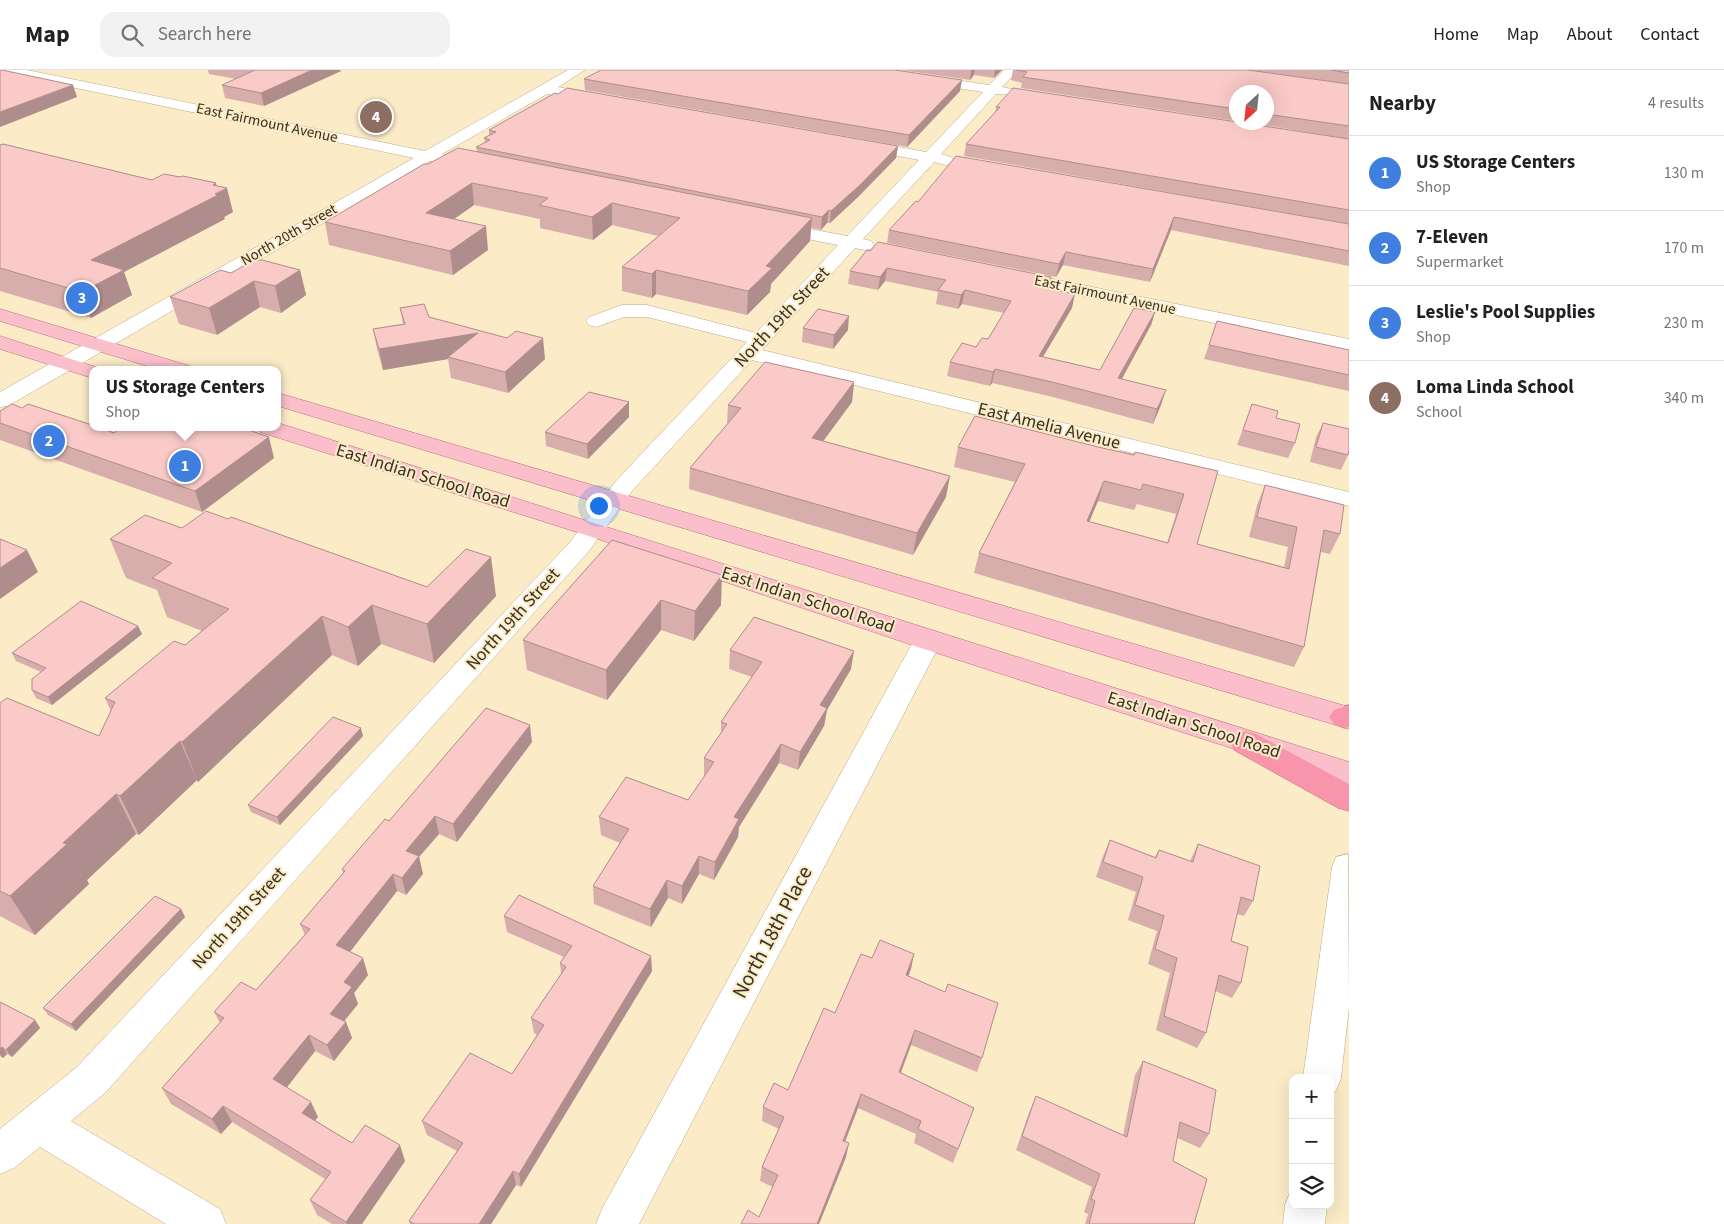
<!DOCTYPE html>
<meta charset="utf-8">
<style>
:root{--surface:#fff;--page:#f2f2f2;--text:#202124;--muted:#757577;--line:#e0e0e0;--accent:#ea580c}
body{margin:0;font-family:"Source Sans 3",sans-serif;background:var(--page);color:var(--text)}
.controls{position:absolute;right:15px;bottom:15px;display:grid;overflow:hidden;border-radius:10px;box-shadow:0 5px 20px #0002}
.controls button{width:45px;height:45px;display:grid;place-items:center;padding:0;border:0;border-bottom:1px solid var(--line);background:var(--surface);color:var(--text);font:25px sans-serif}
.compass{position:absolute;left:1229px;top:15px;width:45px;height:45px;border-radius:50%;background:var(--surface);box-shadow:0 5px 20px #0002;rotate:207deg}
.you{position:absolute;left:598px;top:435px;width:18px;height:18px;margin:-12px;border:4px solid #fff;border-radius:50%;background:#1a73e8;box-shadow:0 0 0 8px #1a73e833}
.badge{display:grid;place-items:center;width:32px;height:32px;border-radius:50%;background:var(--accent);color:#fff;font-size:16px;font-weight:700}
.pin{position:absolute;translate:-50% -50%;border:2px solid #fff;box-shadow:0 1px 5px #0006}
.popup{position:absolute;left:89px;top:296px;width:192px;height:65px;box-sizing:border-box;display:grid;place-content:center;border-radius:10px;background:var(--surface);filter:drop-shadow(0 1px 4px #0005);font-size:16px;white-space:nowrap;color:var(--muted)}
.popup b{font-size:19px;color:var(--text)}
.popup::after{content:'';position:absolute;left:50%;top:100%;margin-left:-10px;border:10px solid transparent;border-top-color:var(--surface)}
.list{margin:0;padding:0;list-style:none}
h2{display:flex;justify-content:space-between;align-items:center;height:65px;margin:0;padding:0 20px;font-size:21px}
h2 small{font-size:16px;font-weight:400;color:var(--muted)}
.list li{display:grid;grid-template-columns:32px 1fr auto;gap:15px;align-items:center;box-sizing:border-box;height:75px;padding:0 20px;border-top:1px solid var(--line)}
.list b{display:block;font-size:19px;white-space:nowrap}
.list p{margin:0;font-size:16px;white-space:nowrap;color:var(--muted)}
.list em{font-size:16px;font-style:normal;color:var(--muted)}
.icon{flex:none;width:28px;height:28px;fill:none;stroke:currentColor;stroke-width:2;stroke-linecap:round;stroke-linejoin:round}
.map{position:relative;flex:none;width:1349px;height:1154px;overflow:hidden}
header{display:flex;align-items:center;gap:30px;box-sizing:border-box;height:70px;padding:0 25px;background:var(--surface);border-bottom:1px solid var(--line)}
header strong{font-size:24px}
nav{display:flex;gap:28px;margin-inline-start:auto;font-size:18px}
.search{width:350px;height:45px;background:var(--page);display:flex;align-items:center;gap:12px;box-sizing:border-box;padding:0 18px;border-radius:15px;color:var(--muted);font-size:19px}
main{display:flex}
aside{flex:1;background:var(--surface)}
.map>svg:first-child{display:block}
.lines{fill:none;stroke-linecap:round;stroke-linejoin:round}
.minor-casing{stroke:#baab89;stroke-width:1}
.major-casing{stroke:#b5727b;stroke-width:1}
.highway-casing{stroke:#b5727b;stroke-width:1}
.minor{fill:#fff;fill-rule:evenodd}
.major{fill:#fbbfcc;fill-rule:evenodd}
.highway{fill:#f995aa;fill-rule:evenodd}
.wall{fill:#d7aeac;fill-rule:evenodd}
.shaded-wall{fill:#af8d8c}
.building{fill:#facac8;stroke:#af8d8c;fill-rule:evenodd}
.labels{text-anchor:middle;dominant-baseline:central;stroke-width:4;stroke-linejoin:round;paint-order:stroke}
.far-street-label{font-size:15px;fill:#363023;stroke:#fbebc7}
.street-label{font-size:18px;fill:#363023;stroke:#fbebc7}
.near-street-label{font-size:21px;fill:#363023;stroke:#fbebc7}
</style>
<header>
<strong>Map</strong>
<div class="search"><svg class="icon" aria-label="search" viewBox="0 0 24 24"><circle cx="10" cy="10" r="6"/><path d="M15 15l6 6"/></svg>Search here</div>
<nav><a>Home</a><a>Map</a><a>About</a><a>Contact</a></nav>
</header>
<main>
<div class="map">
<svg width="1349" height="1154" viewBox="0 0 1349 1154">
<rect width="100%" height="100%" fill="#fbebc7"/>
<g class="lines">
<g class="minor-casing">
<path id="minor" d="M1,0H27L425,81L568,0H585L558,17L599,25L606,29L599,33L547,24L442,84L482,93L484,96L482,99L476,101L430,91L8,336L0,337V322L414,88L8,4Z
M855,0H888L989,15L1004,0H1018L1002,17L1012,19L1014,22L1012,25L996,24L941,84L951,87L954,90L951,93L946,95L934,92L863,169L871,171L874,175L871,179L865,180L855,178L762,280L1349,422V436L752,290L632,421L589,481L105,1023L71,1051L220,1139L226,1154H166L40,1077L14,1098L0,1104V1059L77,997L571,471L616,411L747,272L647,247H624L596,257L589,255L586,251L589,247L622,235H647L756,263L838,175L767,161L764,157L767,153L773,152L847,166L919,90L856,78L853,75L856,72L861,70L926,82L983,22L862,4Z
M1013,201L1349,269V281L1007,210L1004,206L1007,202Z
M928,561L938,563L942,570L639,1154H596L602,1139L914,570L918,563Z
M1348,784L1349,937L1341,1008L1336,1021L1330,1023V1008H1303L1332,797L1336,787Z
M1291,1120L1293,1135H1327L1325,1154H1283L1285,1135Z"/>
</g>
<g class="major-casing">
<path id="major" d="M0,239L190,296L193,300H160L0,251Z
M0,266L99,298L101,300H92V308L0,279Z
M278,323L1349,637V659L278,336Z
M278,353L1349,692V716L918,577L583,464L260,362L257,357H278Z"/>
</g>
<g class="highway-casing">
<path id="highway" d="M1349,635V657L1344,658L1334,654L1329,647L1334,640Z
M1245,661L1256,664L1349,714V741L1338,738L1234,680L1230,672L1234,664Z"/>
</g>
<use href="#minor" class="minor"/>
<use href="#major" class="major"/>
<use href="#highway" class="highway"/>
</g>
<path class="wall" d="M208,0H340L341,1L264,36L225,28L222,15L236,9L209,4Z
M901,0H1002L994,8L974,5L970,10Z
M1013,0H1248L1349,14V69L1245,52H1266V22H1236V51L1021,18L1022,13L1011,10Z
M1251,0H1349V14Z
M584,9L960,21L907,77L585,20Z
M996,37L1349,69V154L964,86L966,74L995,43Z
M489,60L898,76L896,88L858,127L830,153H827L821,160L811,158L810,171L771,214L770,222L747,245L656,224L652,228L622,221V197L658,166L612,155L593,170L540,158V149L474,135L454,149L488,180L453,205L329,175L325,152L428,94L477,81L476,77L485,73L484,68L489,65Z
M0,75L152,110L180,107L216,113V116L233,142L224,147L225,149L124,202L132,225L91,248L0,221Z
M916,131L1349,154V196L1171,160L1150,212L1063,195L1056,207L887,173L889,160Z
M867,180L1051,207L1048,219L1072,238L1043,287L1100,300L1155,242L1151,255L1122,309L1161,335L1153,354L1049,326L992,313L990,316L947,306L950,292L976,277L988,269L1004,243L962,234L958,239L936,234L938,222L885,211L878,220L848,214L850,201Z
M300,200L306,225L281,243L260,237L217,265L179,254L170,227L231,203Z
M400,238L429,247L545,289L508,323L451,308L448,289L383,300L377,279L373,259L403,254Z
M1217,251L1349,280V321L1204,289Z
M803,258L848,260L833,279L802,272Z
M854,312L852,332L823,371L946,427L913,485L689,419L690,398L727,355L728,335Z
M1252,334L1276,348L1295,373L1288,388L1237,375Z
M22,338L114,363L274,388L202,442L0,370V341Z
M629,347L588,389L546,376L545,362Z
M1323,353L1348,385L1341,400L1310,392L1316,367Z
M958,377H1098L1218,401L1197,474L1284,497L1288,477L1249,467L1257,435L1265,415L1340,464L1330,484L1321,482L1304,577L1294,597L974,503L979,483L1015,412L954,397ZM1098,431L1134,440L1137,434L1176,444L1167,473L1089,452Z
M228,449L427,517L496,526L434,593L381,574L358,596L332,585L198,712L197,710L139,765L136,764L87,810L89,814L35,865L0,846V633L99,666L111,641L105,628L185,575L202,561L167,547L157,520L126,508L110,469L182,458Z
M612,470L721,535L694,571L661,560L607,630L527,600L523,570Z
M138,556L142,564L52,635L36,628L32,620L41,602L16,591L12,583Z
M730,580L851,599L827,640L824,656L798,700L779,693L739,757L738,767L714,810L699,804L682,834L668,828L651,857L594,834L593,816L620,773L601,765L599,747L688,730L704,707V688L721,664V652L752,607L729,599Z
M363,666L280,755L251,742L248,735Z
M532,672L457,772L439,764L419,787L423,804L406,825L397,821L350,882L368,905L354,923L358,934L344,951L346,952L352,968L334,991L315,981L287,1017L318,1047L315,1050L352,1073L405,1091L362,1154H332L317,1145L310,1130L325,1109L232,1052L221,1064L171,1034L162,1018L220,953L214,942L256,920L305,865L300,854L343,803L342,799L389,751Z
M1110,770L1155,787L1159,780L1190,791L1198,774L1253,831L1244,846L1237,844L1231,871L1241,913L1232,928L1215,921L1206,963L1197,978L1156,960L1170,903L1148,894L1157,861L1128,850L1136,822L1096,807L1103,786Z
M181,839L185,847L76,961L48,945L43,938Z
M504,846L652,901L521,1117L516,1115L491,1154H410L409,1151L457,1081L427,1065L422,1051L512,1004L537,965L534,963L531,948L561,904L560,893L564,887L507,862Z
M872,888L911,899L908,906L982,988L977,1002L911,975L901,1003L974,1038L953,1093L914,1073L916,1064L858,1038L845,1072L846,1087L819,1154H741L759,1147L773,1117L760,1111L762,1097L779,1059L762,1051L763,1037L788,1020L835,943Z
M0,932L35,950L40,958L12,987L7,984L3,988L0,986Z
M1143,991L1209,1064L1200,1078L1177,1068L1173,1091L1194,1154H1085L1088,1144L1084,1142L1092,1117L1016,1080L1030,1040L1036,1026L1123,1065L1135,1005Z"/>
<path class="shaded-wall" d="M312,0H340L341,1L264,36L261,23Z
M971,0H975L974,5L970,10Z
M995,0H1002L994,8Z
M962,10L960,21L907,77L909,65Z
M73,15L77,27L0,57V42Z
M898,76L896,88L858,127L830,153L831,141Z
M216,113L218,123L227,118L233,142L224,147L225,149L124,202L132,225L91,248L82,222L91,190Z
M472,113L474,135L430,166L426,143Z
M612,133V155L593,170L592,147Z
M829,140L827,153L821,160L822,147Z
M1174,147L1171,160L1150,212L1153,199Z
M812,148L810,171L771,214L770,222L747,245L748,221L766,196Z
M486,156L488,180L453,205L450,181Z
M1066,182L1063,195L1056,207L1059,194Z
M887,198L885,211L878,220L880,207Z
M300,200L306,225L281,243L275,216Z
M656,200V224L652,228V204Z
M1051,207L1048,221L1045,218Z
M254,211L260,237L217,265L209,238Z
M965,220L962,234L958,239L961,225Z
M1075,224L1072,238L1035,300L1039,286Z
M1155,242L1151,255L1114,323L1118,308Z
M849,246L848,260L833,279L834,265Z
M478,263L448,287V289L383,300L379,279Z
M543,268L545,289L508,323L505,302Z
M995,299L992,313L990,316L993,302Z
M854,312L852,332L810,389L812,368Z
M1166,320L1161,335L1153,354L1157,339Z
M629,332V347L588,389L587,374Z
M269,367L274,388L202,442L195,421Z
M950,406L946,427L913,485L917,463Z
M1104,411L1098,431L1081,471L1087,451Z
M27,480L38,502L0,529V498Z
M491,487L496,526L434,593L427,554Z
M722,505L721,535L694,571L695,541Z
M661,530V560L607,630L606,600Z
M372,535L381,574L358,596L348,557Z
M322,546L332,585L198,712L182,672Z
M138,556L142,564L52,635L48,627Z
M854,581L851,599L827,640L824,656L798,700L800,682L820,635Z
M530,655L532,672L457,772L453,754Z
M361,658L363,666L280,755L277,747Z
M180,671L197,710L139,765L120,726Z
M781,674L779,693L739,757L738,767L714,810L715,792L734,747Z
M116,724L136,764L87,810L89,814L35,865L10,826L63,773Z
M435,746L439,764L419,787L423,804L406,825L402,808L406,781Z
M699,786V804L682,834V816Z
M393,804L397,821L342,892L336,875Z
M667,810L668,828L651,857L650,839Z
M181,839L185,847L76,961L71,954Z
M914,884L911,899L903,920L906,905Z
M651,886L652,901L521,1117L519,1104Z
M363,888L368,905L354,923L358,934L337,960L330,944L344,912Z
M35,950L40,958L12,987L6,980Z
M346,952L352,968L334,991L327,975Z
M915,960L911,975L895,1017L899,1002Z
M309,965L315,981L281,1025L273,1009Z
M2,977L7,984L3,988L0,984V979Z
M861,1024L858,1038L840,1084L843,1071Z
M311,1032L318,1047L309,1058L302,1043Z
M223,1036L232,1052L221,1064L212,1049Z
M849,1073L846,1087L819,1154H817Z
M400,1075L405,1091L362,1154H347L346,1152Z
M513,1101L516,1115L491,1154H479Z"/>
<path class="building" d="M0,0H2L73,15L0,42Z
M253,0H312L261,23L222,15L255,0Z
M601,0H895L962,10L909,65L584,9Z
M1016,0H1248L1349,14V56L1266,44V22H1236V39L1023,7L1027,2Z
M1331,0H1349V3Z
M567,18L898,76L860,115L831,141L829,140L822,147L476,77L490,70L484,68L496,62L489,60L555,23L558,24Z
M1013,18L1349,69V140L966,74L1000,37H996Z
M3,74L152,110L164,104L180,107L183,106L216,113L213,115L227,118L215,124L218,125L91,190L124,200L82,222L0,198V75Z
M458,78L812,148L766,196L772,198L748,221L656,200L652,204L622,197L680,148L612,133L592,147L539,135L548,128L472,113L426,143L486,156L450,181L325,152L424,94H428Z
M956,86L1349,154V181L1174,147L1153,199L1066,182L1059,194L889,160L916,131L918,132Z
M878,172L1051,207L1045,218L1075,224L1039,286L1100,300L1134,238L1155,242L1118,308L1166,320L1157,339L1052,312L995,299L993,302L950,292L962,273L976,277L982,268L988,269L1011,231L965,220L961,225L938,220L946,210L887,198L880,207L850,201L867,180L870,181Z
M254,190H262L300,200L275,216L254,211L209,238L170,227L220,200L231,203Z
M424,234L429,247L507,268L516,261L543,268L505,302L448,287L478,263L379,279L373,259L405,254L400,238Z
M818,239L849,246L834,265L803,258Z
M1217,251L1349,280V305L1209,275Z
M765,292L854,312L812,368L950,406L917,463L690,398L741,338L728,335Z
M589,322L629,332L587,374L545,362Z
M12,334L22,338L28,334L92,355V357H98L114,363L122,357H240L269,367L195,421L0,353V341Z
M1252,334L1278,341L1276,348L1300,354L1295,373L1243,360Z
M975,346L1098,377L1134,385L1135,382L1218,401L1197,474L1289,499L1297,457L1257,447L1265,415L1344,435L1340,464L1324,460L1304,577L979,483L1025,394L958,377ZM1104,411L1141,420L1143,414L1184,424L1168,473L1087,451Z
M1323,353L1349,359V380L1348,385L1316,377Z
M206,441L228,449L231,447L427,517L466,479L491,487L427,554L372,535L348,557L322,546L182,672L180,671L120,726L116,724L63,773L67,774L10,826L0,821V633L7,628L99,666L115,632L105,628L174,571L185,575L229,539L152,508L172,493L110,469L145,445L182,458Z
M0,469L27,480L0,498Z
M612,470L722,505L695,541L661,530L606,600L523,570Z
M81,531L138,556L48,627L32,620V609L46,598L12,583Z
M754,547L854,581L820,635L827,638L800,682L781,674L734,747L739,749L715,792L699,786L682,816L667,810L650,839L593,816L629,759L599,747L626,707L688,730L714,692L704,688L727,654L721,652L762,592L730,580Z
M486,638L530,655L453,754L435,746L406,781L419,786L402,808L393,804L336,875L363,888L344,912L352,917L330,944L346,952L327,975L309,965L273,1009L311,1032L302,1043L352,1073L365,1055L400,1075L346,1152L310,1130L331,1102L223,1036L212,1049L162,1018L224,948L214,942L241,912L256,920L310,859L300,854L345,801L342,799L385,749L389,751Z
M333,647L361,658L277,747L248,735Z
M1110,770L1156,788L1159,780L1193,792L1198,774L1260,796L1253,831L1241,827L1231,871L1248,877L1241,913L1219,905L1206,963L1164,946L1177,888L1155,879L1164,846L1135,835L1143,807L1103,792Z
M519,825L651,886L519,1104L513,1101L479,1154H414L409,1151L463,1073L422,1051L470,983L512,1004L544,955L531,948L566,897L560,893L572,876L504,846Z
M155,826L181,839L71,954L43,938Z
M880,870L914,884L906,905L945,922L948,914L998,933L982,988L915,960L899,1002L974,1038L958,1079L918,1059L921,1051L861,1024L843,1071L849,1073L817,1154H741L748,1140L759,1147L778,1105L762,1097L784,1047L763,1037L774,1013L788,1020L824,938L835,943L861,884L872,888Z
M0,932L35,950L6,980L2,977L0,979Z
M1143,991L1216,1020L1209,1064L1180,1052L1173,1091L1207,1109L1194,1154H1089L1095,1131L1091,1129L1100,1104L1022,1066L1036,1026L1127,1067Z"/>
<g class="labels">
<g class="far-street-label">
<text transform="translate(267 53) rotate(12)">East Fairmount Avenue</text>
<text transform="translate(289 165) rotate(-30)">North 20th Street</text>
<text transform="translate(1105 225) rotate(12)">East Fairmount Avenue</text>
</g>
<g class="street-label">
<text transform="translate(782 247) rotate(-47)">North 19th Street</text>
<text transform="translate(1049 356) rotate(14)">East Amelia Avenue</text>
<text transform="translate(423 406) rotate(17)">East Indian School Road</text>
<text transform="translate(808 530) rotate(18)">East Indian School Road</text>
<text transform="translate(513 549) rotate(-48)">North 19th Street</text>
<text transform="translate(1194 655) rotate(18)">East Indian School Road</text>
<text transform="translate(239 848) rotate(-48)">North 19th Street</text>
</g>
<g class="near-street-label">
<text transform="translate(772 862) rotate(-62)">North 18th Place</text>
</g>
</g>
</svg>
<div class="controls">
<button>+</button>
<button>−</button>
<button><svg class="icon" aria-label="layers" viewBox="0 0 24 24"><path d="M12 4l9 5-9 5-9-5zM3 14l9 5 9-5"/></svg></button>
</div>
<svg class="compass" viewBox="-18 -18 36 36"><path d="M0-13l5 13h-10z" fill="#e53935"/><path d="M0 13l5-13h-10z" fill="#757577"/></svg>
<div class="you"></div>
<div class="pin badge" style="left:185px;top:396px;background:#3f7fe0">1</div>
<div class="popup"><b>US Storage Centers</b>Shop</div>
<div class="pin badge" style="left:49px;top:371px;background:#3f7fe0">2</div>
<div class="pin badge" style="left:82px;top:228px;background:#3f7fe0">3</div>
<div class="pin badge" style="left:376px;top:47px;background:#8d6e63">4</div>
</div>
<aside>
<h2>Nearby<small>4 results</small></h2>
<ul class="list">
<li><span class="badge" style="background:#3f7fe0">1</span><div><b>US Storage Centers</b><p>Shop</p></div><em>130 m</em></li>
<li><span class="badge" style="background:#3f7fe0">2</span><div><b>7-Eleven</b><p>Supermarket</p></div><em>170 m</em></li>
<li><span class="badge" style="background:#3f7fe0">3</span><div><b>Leslie's Pool Supplies</b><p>Shop</p></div><em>230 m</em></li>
<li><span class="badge" style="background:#8d6e63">4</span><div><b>Loma Linda School</b><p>School</p></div><em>340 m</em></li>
</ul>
</aside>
</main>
